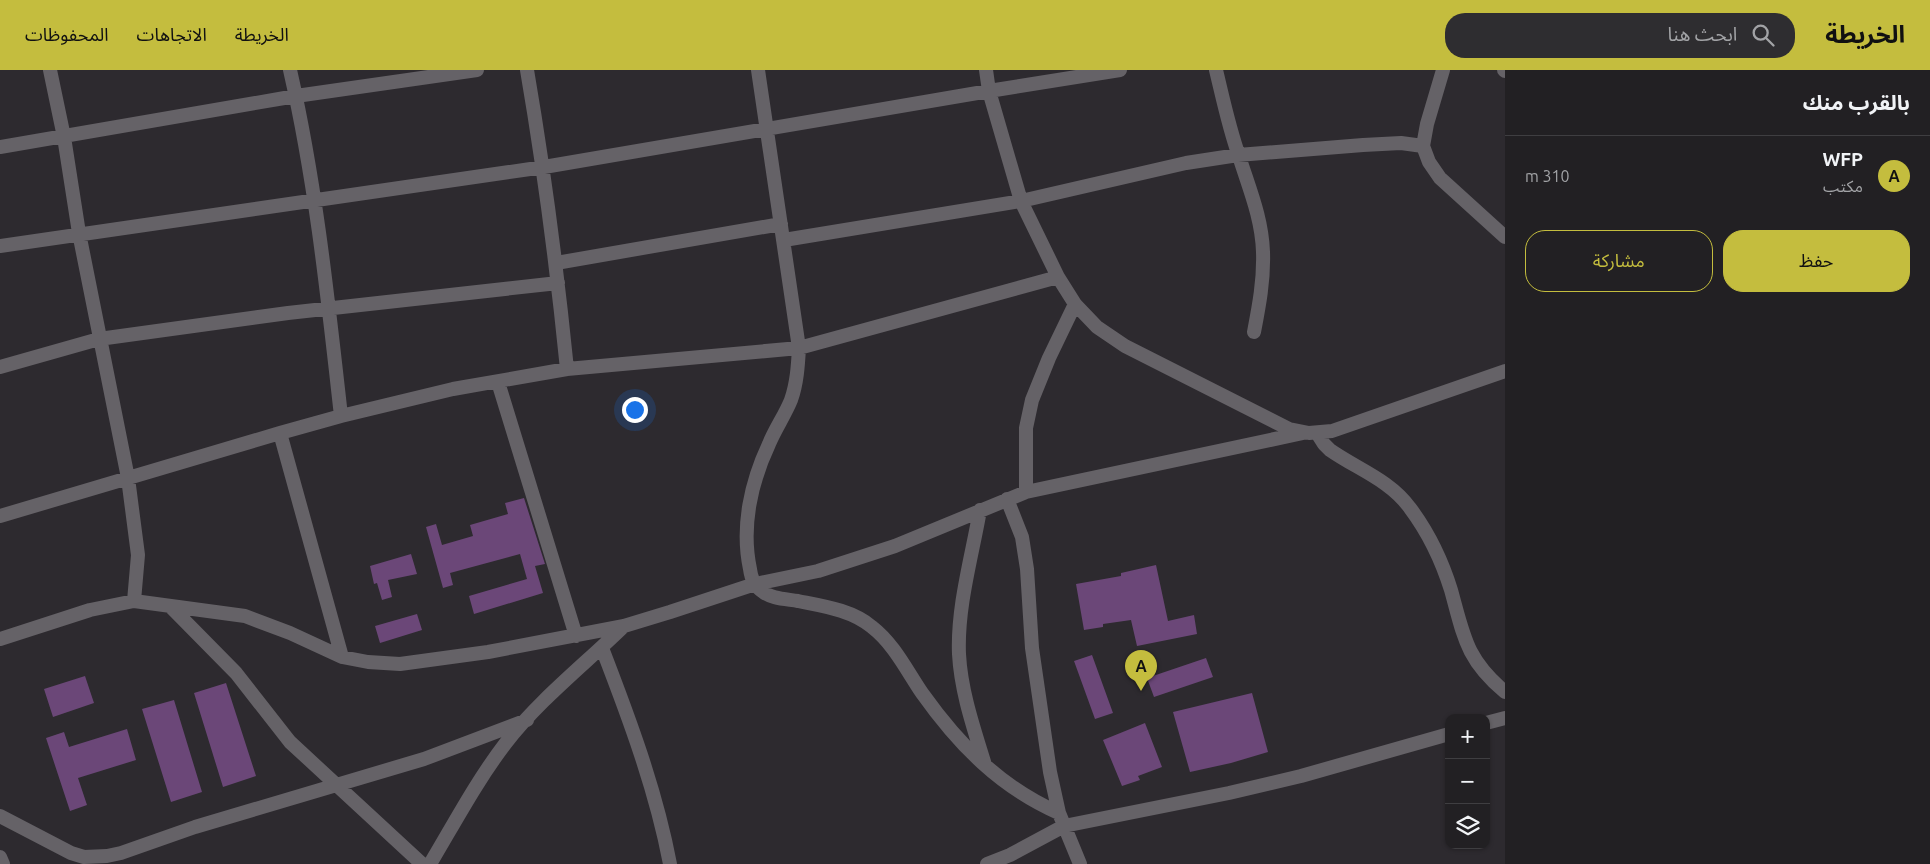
<!DOCTYPE html>
<html lang="ar">
<meta charset="utf-8">
<style>
:root{--surface:#222023;--page:#2e2d30;--text:#f1f3f6;--muted:#a2a3a6;--line:#3f3e41;--accent:#c4bd3e}
body{margin:0;font-family:Ubuntu,"Noto Sans Arabic",sans-serif;background:var(--page);color:var(--text);direction:rtl}
.controls{position:absolute;right:15px;bottom:15px;display:grid;overflow:hidden;border-radius:10px;box-shadow:0 1px 4px #0004}
.controls button{width:45px;height:45px;display:grid;place-items:center;padding:0;border:0;border-bottom:1px solid var(--line);background:var(--surface);color:var(--text);font:25px sans-serif}
.you{position:absolute;left:634px;top:339px;width:18px;height:18px;margin:-12px;border:4px solid #fff;border-radius:50%;background:#1a73e8;box-shadow:0 0 0 8px #1a73e833}
.badge{display:grid;place-items:center;width:32px;height:32px;border-radius:50%;background:var(--accent);color:#111;font-size:16px;font-weight:700}
.pin{position:absolute;translate:-50% -41px;filter:drop-shadow(0 1px 2px #0008)}
.pin::after{content:'';position:absolute;top:26px;width:18px;height:15px;background:inherit;clip-path:polygon(0 0,100% 0,50% 100%)}
.list{margin:0;padding:0;list-style:none}
h2{display:flex;justify-content:space-between;align-items:center;height:65px;margin:0;padding:0 20px;font-size:21px}
h2 small{font-size:16px;font-weight:400;color:var(--muted)}
.list li{display:grid;grid-template-columns:32px 1fr auto;gap:15px;align-items:center;box-sizing:border-box;height:80px;padding:0 20px;border-top:1px solid var(--line)}
.list b{display:block;font-size:19px;white-space:nowrap}
.list p{margin:0;font-size:16px;white-space:nowrap;color:var(--muted)}
.list em{font-size:16px;font-style:normal;color:var(--muted)}
.actions{display:flex;gap:10px;padding:15px 20px}
.actions a{flex:1;padding:11px 0;border:1px solid var(--accent);border-radius:20px;text-align:center;font-size:18px;color:var(--accent)}
.actions .main{background:var(--accent);color:#111}
.icon{flex:none;width:28px;height:28px;fill:none;stroke:currentColor;stroke-width:2;stroke-linecap:round;stroke-linejoin:round}
.map{position:relative;flex:none;width:1505px;height:794px;overflow:hidden;direction:ltr}
header{display:flex;align-items:center;gap:30px;box-sizing:border-box;height:70px;padding:0 25px;background:var(--accent);color:#111}
header strong{font-size:24px}
nav{display:flex;gap:28px;margin-inline-start:auto;font-size:18px}
.search{width:350px;height:45px;background:var(--page);display:flex;align-items:center;gap:12px;box-sizing:border-box;padding:0 18px;border-radius:20px;color:var(--muted);font-size:19px}
main{display:flex}
aside{flex:1;background:var(--surface)}
.map>svg:first-child{display:block}
.building{fill:#6b4778}
.lines{fill:none;stroke-linecap:round;stroke-linejoin:round}
.street{stroke:#656267;stroke-width:14}
</style>
<header>
<strong>الخريطة</strong>
<div class="search"><svg class="icon" aria-label="search" viewBox="0 0 24 24"><circle cx="10" cy="10" r="6"/><path d="M15 15l6 6"/></svg>ابحث هنا</div>
<nav><a>الخريطة</a><a>الاتجاهات</a><a>المحفوظات</a></nav>
</header>
<main>
<aside>
<h2>بالقرب منك<small></small></h2>
<ul class="list">
<li><span class="badge">A</span><div><b>WFP</b><p>مكتب</p></div><em>310 m</em></li>
</ul>
<div class="actions"><a class="main">حفظ</a><a>مشاركة</a></div>
</aside>
<div class="map">
<svg width="1505" height="794" viewBox="0 0 1505 794">
<rect width="100%" height="100%" fill="#2d2a2f"/>
<path class="building" d="M524,428L545,494L535,496L543,523L474,544L469,526L527,509L520,484L450,503L453,515L443,518L426,457L436,454L442,475L473,466L470,455L508,444L505,433Z
M411,484L417,504L388,510L392,527L382,530L377,513L374,514L370,496Z
M1156,495L1168,551L1194,545L1197,564L1137,576L1131,550L1103,554V557L1084,560L1076,514L1121,506V503Z
M417,544L422,560L380,573L375,556Z
M1092,585L1113,643L1095,649L1074,591Z
M1206,588L1213,607L1154,627L1147,608Z
M85,606L94,633L53,647L44,619Z
M226,613L256,706L223,717L194,623Z
M1252,623L1268,682L1231,693L1190,702L1173,642Z
M174,630L202,722L171,732L142,639Z
M1145,653L1162,697L1138,706L1140,710L1122,716L1103,670Z
M127,659L136,690L78,708L87,735L70,741L46,668L64,662L69,677Z"/>
<g class="lines">
<path class="street" d="M50,0L64,67L79,163L128,408L138,485L134,531
M290,0C316,114 328,230 341,346
M527,0C544,99 557,199 567,299
M758,0L799,278C798,295 797,313 791,330C785,345 775,359 769,374C751,412 741,457 750,499C751,507 754,516 762,521C771,529 786,529 798,531C823,536 852,540 872,557C894,574 907,601 922,623C959,675 1000,717 1059,743
M986,0L989,21L1021,131L1058,207L1075,234L1097,257L1125,276L1289,359L1309,363L1332,361L1505,301
M1216,0C1223,29 1229,58 1239,86C1249,118 1262,148 1263,182C1264,210 1259,236 1254,262
M1443,0L1427,54L1423,76L1429,92L1440,108L1505,167
M1504,0L1505,1
M0,77L296,26L477,0
M784,170L1021,131L1186,93L1238,85L1363,75L1401,73L1423,76
M0,176L544,97L989,21L1120,0
M556,193L781,154
M0,297L99,269L288,243L558,213
M498,312L576,566
M280,363L342,587
M1317,363L1324,374L1330,380C1357,399 1390,410 1410,438C1428,462 1442,491 1451,520C1464,567 1466,589 1505,622
M1026,422V358L1032,330L1049,288L1075,234
M1007,429L1022,467L1027,499L1032,578L1050,702L1059,743L1080,794
M980,440C972,486 957,537 959,584C961,622 974,659 985,695
M0,446L280,363L341,346L453,319L567,299L799,278L1058,207
M170,536L236,603L290,672L422,794
M0,569L90,540L134,531L245,546L290,563L342,587L368,592L400,594L488,582L624,556L670,542L755,514L818,501L895,476L1026,422L1303,363
M602,578C629,648 656,720 670,794
M1486,653L1505,648
M0,746L71,783L84,787L107,786L121,783L195,757L424,689L527,650
M0,787L3,794
M430,794C454,754 476,712 505,674C539,630 584,595 624,556
M987,794L1010,785L1064,756L1229,723L1301,706L1449,664"/>
</g>
</svg>
<div class="controls">
<button>+</button>
<button>−</button>
<button><svg class="icon" aria-label="layers" viewBox="0 0 24 24"><path d="M12 4l9 5-9 5-9-5zM3 14l9 5 9-5"/></svg></button>
</div>
<div class="you"></div>
<div class="pin badge" style="left:1141px;top:621px">A</div>
</div>
</main>
